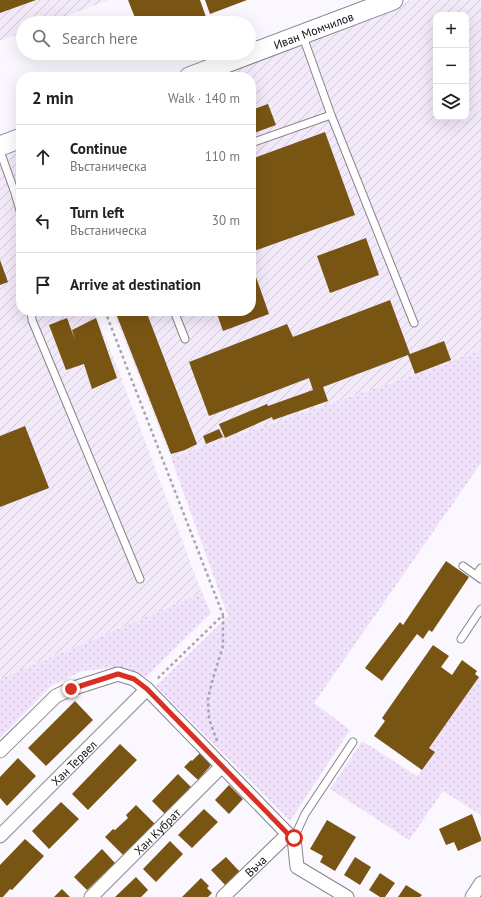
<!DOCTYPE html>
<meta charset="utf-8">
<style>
:root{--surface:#fff;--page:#f2f2f2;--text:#222;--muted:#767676;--line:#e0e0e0}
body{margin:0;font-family:"PT Sans",sans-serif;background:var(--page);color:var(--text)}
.controls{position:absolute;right:12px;top:12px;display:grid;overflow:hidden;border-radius:8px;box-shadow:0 4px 16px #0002}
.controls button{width:36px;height:36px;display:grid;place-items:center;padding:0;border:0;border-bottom:1px solid var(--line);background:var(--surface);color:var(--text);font:20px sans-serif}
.stop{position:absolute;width:12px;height:12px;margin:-9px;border:3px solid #d93025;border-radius:50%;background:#fff}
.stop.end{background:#d93025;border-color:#fff;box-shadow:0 1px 4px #0008}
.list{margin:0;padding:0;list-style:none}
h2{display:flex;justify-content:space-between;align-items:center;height:52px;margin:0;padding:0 16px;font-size:17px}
h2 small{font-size:13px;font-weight:400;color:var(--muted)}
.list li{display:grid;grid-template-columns:26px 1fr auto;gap:12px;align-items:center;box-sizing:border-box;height:64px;padding:0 16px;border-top:1px solid var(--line)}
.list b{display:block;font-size:15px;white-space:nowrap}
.list p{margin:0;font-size:13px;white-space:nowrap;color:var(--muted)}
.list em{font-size:13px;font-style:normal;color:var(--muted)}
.icon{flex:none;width:22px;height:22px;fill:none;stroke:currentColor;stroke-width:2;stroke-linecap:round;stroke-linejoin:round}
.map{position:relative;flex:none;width:481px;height:897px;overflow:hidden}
.search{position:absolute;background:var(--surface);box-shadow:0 4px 16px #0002;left:16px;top:16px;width:240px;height:44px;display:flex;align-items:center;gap:10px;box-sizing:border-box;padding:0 14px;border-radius:22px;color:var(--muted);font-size:15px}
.panel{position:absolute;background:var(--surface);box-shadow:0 4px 16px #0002;left:16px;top:72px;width:240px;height:244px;border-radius:16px}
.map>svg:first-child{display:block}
.industrial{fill:url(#industrial-furrows);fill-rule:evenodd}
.green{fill:url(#green-dots)}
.building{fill:#795514}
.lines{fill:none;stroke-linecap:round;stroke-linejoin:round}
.lane-casing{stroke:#87838b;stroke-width:9}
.street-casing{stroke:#87838b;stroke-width:15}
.secondary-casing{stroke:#87838b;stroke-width:21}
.path{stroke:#a9a6ab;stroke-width:2.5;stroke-dasharray:3 3;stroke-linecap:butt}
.lane{stroke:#fff;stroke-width:7}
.street{stroke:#fff;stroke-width:13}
.secondary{stroke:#fff;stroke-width:19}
.route{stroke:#d93025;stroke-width:5}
.labels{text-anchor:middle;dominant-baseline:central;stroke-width:4;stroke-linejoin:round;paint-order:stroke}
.street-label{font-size:12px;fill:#100f12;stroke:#fbf7fe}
</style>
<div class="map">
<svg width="481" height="897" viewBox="0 0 481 897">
<defs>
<pattern id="industrial-furrows" width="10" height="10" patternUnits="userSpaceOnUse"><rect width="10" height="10" fill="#f2e9f9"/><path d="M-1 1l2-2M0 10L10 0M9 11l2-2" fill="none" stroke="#cec7d4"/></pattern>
<pattern id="green-dots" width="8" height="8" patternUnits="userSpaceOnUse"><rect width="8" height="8" fill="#f1e2fc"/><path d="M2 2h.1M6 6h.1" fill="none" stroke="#cec1d7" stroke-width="1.8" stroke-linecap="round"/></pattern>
</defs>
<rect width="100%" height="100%" fill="#fbf7fe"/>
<path class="industrial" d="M0,0H109L47,23H23V32L0,41Z
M411,0H481V350L411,376L171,458L113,311H251V77H207ZM436,15H466V117H436Z
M21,149V311H94L118,369L202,593L0,679V157Z"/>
<path class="green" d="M481,350V463L314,703L350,730L290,821L156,686L228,616L171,458L411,376Z
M202,593L211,613L146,677L114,668L82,671L51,686L0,738V679Z
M479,677L481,679V815L443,791L409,840L330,789L362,741L417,776L435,752L429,748Z"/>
<path class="building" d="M0,0H36L0,13Z
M128,0H200L206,17L190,23H137Z
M205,0H247L210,14Z
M268,104L276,125L251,134V110Z
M325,132L355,215L251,252V159Z
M366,238L379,275L330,293L317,256Z
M0,260L8,282L0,285Z
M256,277L269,314L223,331L216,311H251V279Z
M390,300L410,354L444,341L451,360L415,374L408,355L323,387L328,401L273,420L272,417L225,438L219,424L267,404L268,406L313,390L309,378L209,416L189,362L287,324L293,337Z
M115,311H146L197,444L185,450L171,454Z
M67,318L75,340L72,330L96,318L117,378L92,389L84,364L66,370L49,325Z
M25,426L49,488L0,507V436Z
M219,429L223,437L206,444L203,436Z
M446,561L469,577L432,632L429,630L423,639L417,634L382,681L365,668L400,622L403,625Z
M433,645L449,656L441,667L452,675L462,660L477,671L475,674L479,677L429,748L435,752L422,770L374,736L385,721L382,718Z
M75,701L93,720L46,766L28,748Z
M120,744L137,760L88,810L72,794Z
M200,753L212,764L198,780L184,767L191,760L192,761Z
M18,758L36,776L7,806L0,798V777Z
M178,774L191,787L165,814L152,801Z
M229,785L243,799L229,814L215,800Z
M61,802L79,819L49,849L32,831Z
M136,805L155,824L123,855L105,837L113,829L115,830L128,818L126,815Z
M204,809L218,822L192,848L178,835Z
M472,814L481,838V841L458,851L454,842L446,845L439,829Z
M327,820L356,837L335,871L320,862L323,856L310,849Z
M25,839L44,856L12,890L10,889L3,897H0V865Z
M170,841L183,854L156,882L143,869Z
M102,849L115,863L87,890L74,877Z
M226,857L240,872L226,886L211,870Z
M355,857L371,867L360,885L344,875Z
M380,873L395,883L385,897H380L369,890Z
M136,877L148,890L141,897H115Z
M201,878L209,886L207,888L212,893L208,897H182Z
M406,885L422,895L420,897H398Z
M62,889L70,897H54Z"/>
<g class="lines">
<g class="lane-casing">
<path id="lane" d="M331,115L414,323
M251,143L331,115L302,34
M0,151L15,193L21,214
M31,311L32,320L140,579
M174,311L185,339
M463,566L481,579
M476,575L481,568
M461,639L481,609
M294,838L305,814L353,742"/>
</g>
<g class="street-casing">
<g id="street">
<path d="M0,751L56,696L71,689L118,674L134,679L147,689L288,834L294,838L297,867L347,897"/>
<path id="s1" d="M0,836L147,689"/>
<path id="s2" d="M91,897L222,766"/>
<path id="s3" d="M223,897L288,834"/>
<path d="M472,897L481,883"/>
</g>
</g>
<g class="secondary-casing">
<g id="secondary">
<path id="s4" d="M189,77L393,0"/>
<path d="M0,146L21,138"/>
</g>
</g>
<path class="path" d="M105,311L223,615L156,680
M217,741L209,719L208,699L213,678L223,646V616"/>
<use href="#lane" class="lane"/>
<use href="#street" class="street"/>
<use href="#secondary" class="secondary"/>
</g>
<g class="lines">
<path class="route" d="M71,689L118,674L134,679L147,689L288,834L294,838"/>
</g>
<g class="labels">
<g class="street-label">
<text stroke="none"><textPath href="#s4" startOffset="133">Иван Момчилов</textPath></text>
<text stroke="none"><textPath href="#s1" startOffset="104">Хан Тервел</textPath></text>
<text stroke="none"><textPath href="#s2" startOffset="93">Хан Кубрат</textPath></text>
<text stroke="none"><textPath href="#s3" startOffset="45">Въча</textPath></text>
</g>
</g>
</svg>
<div class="controls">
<button>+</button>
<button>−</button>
<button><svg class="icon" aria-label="layers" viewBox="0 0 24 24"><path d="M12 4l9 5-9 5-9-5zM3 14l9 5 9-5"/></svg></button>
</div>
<div class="stop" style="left:294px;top:838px"></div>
<div class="stop end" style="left:71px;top:689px"></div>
<div class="search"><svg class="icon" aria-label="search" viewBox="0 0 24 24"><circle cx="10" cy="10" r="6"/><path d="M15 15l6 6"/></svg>Search here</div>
<section class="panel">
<h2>2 min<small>Walk · 140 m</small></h2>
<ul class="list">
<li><svg class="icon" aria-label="ahead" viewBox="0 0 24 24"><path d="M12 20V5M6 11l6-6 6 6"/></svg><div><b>Continue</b><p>Въстаническа</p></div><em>110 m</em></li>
<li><svg class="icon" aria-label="left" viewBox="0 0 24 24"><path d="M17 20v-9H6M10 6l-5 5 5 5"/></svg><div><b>Turn left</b><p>Въстаническа</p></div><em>30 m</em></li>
<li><svg class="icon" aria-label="arrive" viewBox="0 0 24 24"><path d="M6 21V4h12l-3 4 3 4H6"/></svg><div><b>Arrive at destination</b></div></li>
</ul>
</section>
</div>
